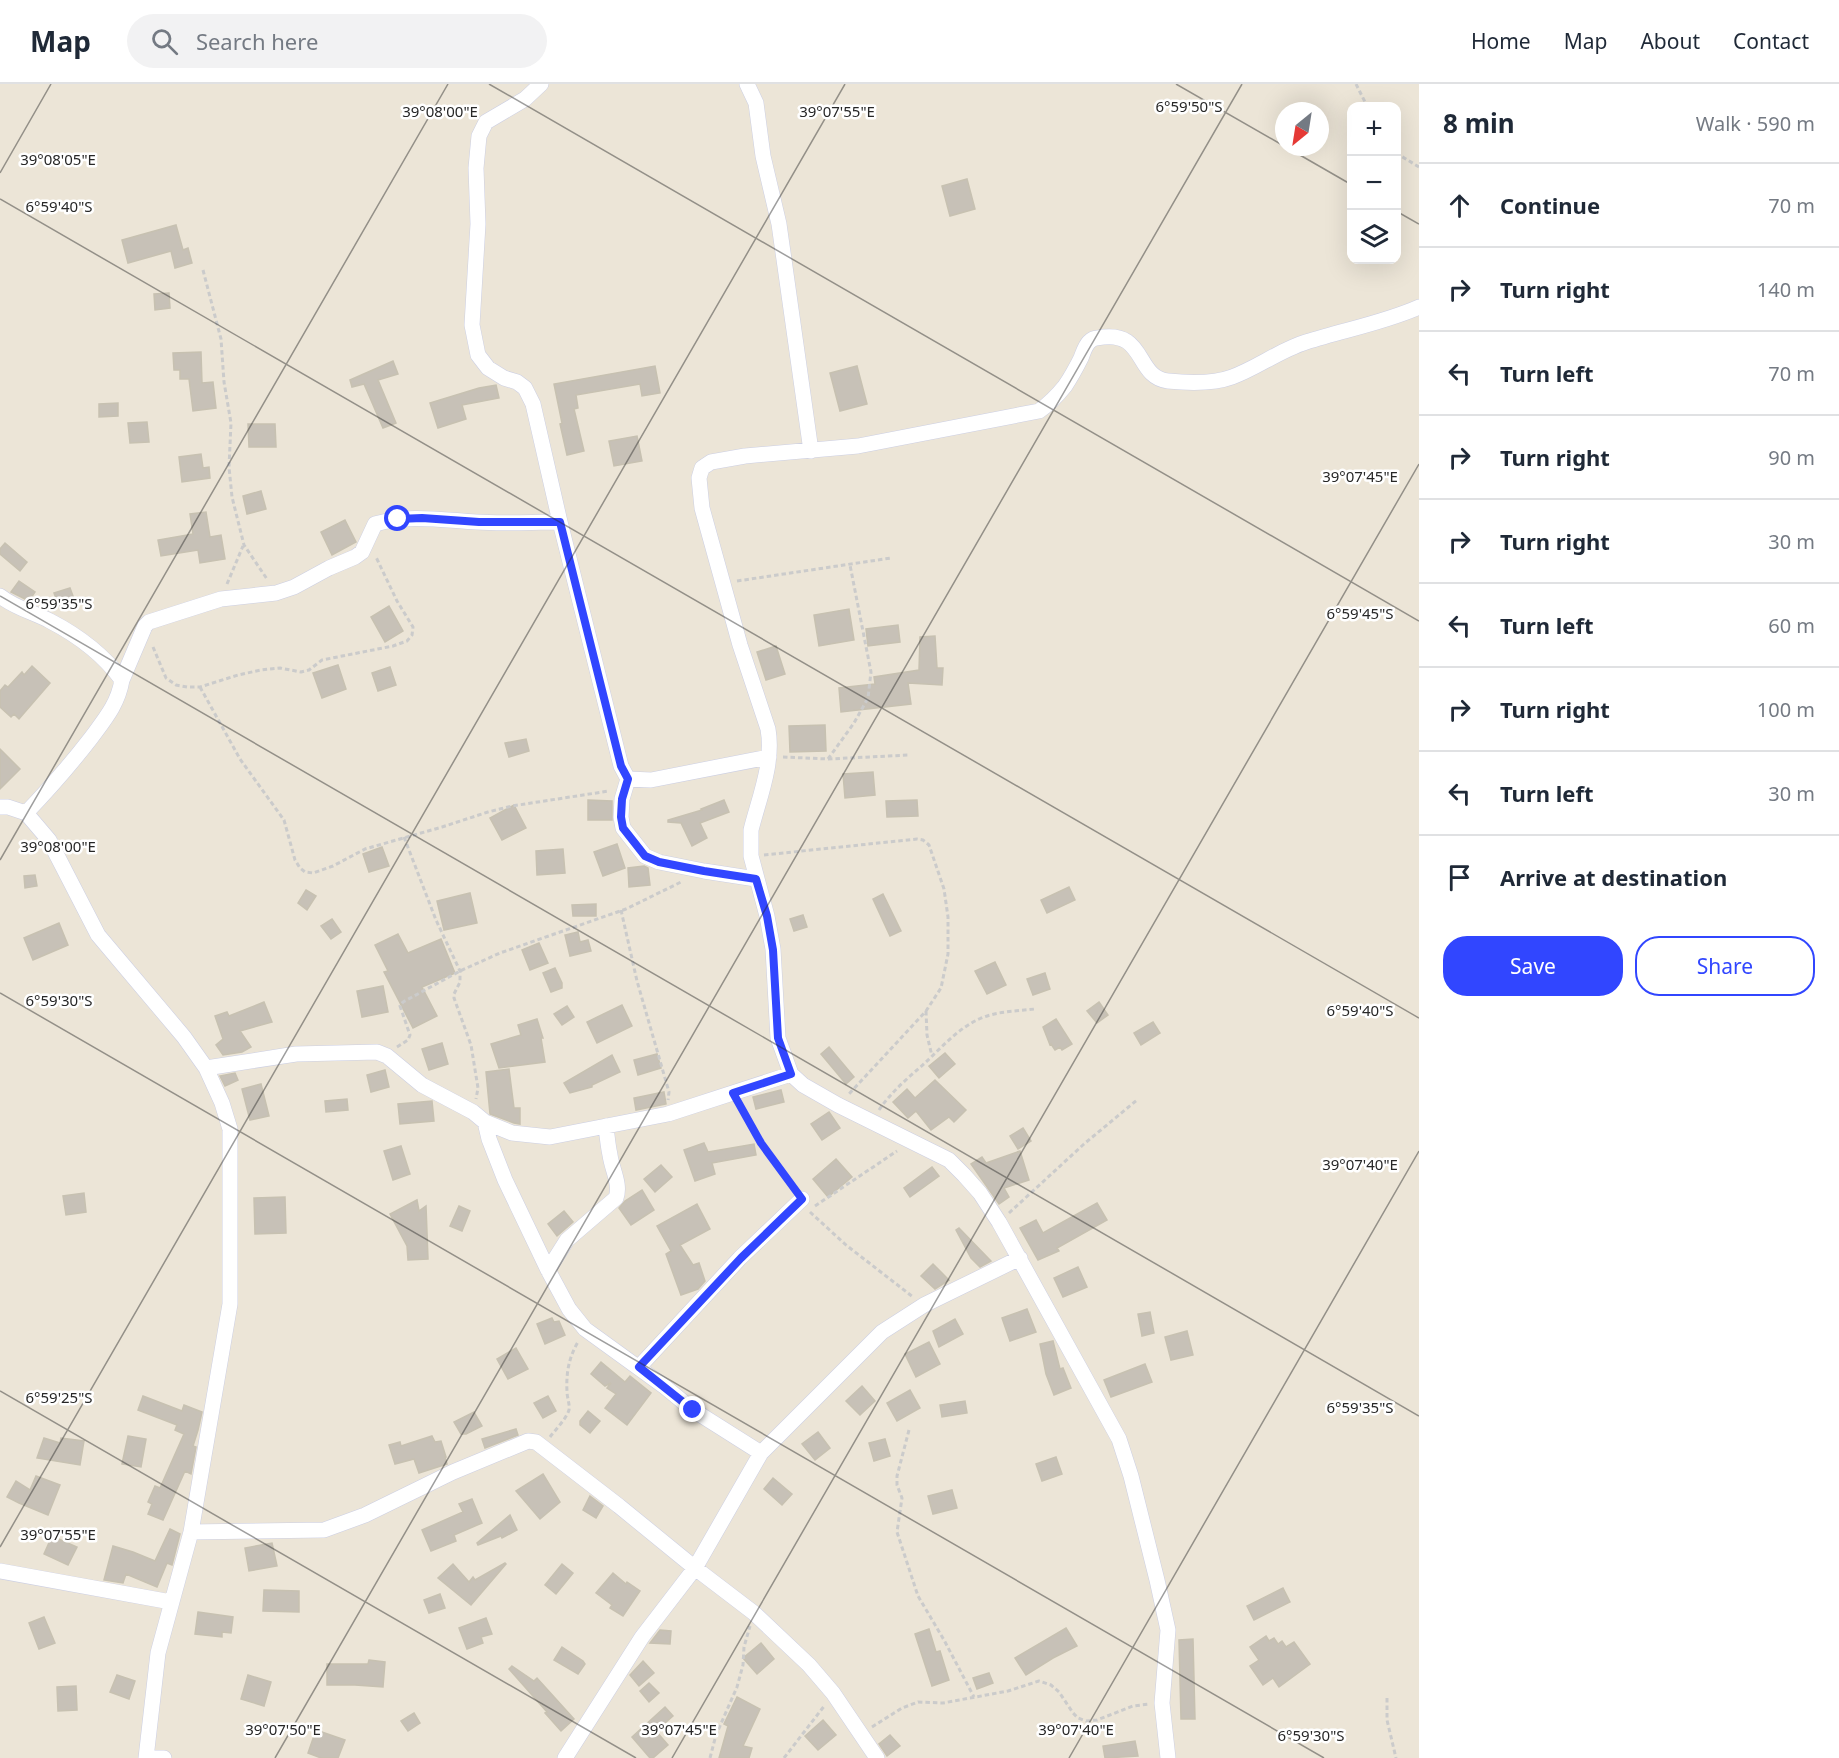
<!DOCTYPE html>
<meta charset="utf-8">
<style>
:root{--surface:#fff;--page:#f2f2f3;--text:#1f2937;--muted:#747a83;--line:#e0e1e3;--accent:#3146ff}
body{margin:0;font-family:"Noto Sans",sans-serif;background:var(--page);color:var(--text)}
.controls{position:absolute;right:18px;top:18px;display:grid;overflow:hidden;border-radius:12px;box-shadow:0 6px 24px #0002}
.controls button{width:54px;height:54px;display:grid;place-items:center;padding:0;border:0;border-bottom:2px solid var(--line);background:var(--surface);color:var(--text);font:30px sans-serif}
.compass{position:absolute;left:1275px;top:18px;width:54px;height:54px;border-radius:50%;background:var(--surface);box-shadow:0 6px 24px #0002;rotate:210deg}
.stop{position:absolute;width:18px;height:18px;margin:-14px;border:4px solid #3146ff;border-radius:50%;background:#fff}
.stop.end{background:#3146ff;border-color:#fff;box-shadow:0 2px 6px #0008}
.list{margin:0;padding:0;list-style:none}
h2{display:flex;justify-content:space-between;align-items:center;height:78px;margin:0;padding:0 24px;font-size:26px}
h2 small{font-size:20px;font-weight:400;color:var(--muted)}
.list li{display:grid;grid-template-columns:39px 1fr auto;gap:18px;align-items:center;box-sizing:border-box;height:84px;padding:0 24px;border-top:2px solid var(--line)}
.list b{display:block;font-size:22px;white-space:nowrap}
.list em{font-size:20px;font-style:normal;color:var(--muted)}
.actions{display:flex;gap:12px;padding:18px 24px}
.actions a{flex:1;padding:14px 0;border:2px solid var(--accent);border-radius:24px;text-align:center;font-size:21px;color:var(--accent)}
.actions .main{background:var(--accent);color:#fff}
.icon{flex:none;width:33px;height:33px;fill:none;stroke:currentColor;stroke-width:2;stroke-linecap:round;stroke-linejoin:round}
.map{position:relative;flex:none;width:1419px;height:1674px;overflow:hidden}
header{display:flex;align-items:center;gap:36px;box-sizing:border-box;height:84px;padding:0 30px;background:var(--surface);border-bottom:2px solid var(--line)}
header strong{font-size:28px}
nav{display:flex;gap:33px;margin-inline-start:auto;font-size:21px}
.search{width:420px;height:54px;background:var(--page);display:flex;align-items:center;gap:15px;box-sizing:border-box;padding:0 21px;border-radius:33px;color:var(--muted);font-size:22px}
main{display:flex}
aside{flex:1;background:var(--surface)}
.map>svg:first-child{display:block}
.building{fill:#c7c1b7;stroke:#c7c1b1;stroke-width:1.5}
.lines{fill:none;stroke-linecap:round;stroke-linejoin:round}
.street-casing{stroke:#cccfe3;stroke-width:16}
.path{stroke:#cbcbcb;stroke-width:3;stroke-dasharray:4.5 3;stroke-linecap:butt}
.street{stroke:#fff;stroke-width:15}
.route{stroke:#3146ff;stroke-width:8}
.ticks{fill:none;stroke:#272727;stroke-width:1.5;stroke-opacity:0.45}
.ticks-label{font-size:15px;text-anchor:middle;fill:#272727;stroke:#fff;stroke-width:5;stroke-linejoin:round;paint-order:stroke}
</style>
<header>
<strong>Map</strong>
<div class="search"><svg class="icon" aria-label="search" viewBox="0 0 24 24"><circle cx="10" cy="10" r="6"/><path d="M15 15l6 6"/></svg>Search here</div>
<nav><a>Home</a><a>Map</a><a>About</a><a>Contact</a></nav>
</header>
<main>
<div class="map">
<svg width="1419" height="1674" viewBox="0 0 1419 1674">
<rect width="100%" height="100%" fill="#ece5d7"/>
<path class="building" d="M967,95L975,125L950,132L942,102Z
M176,141L183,166L188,164L192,179L175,184L171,167L128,179L122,156Z
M169,209L170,224L155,226L154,210Z
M201,268L202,299L213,298L216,324L193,327L189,295H180V286H174L173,269Z
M393,277L398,290L378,296L396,339L383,344L364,300L352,303L350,296Z
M655,282L660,309L642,312L640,300L576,311L578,324L574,325L584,367L567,371L560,340L562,339L554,300Z
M857,282L867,320L840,327L830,289Z
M496,301L499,314L462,321L466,335L438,344L430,319L479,304Z
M118,319V332L99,333V320Z
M147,338L149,358L130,359L128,339Z
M248,340H275L276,363H249Z
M637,352L642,377L614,382L609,357Z
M201,370L203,384L209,383L210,394L182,398L179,373Z
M261,407L266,425L247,430L243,412Z
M206,428L210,453L221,451L225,475L200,479L198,466L161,472L158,456L193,450L190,430Z
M345,436L356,458L332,471L321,448Z
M5,459L27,478L20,487L0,470V465Z
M19,497L35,508L29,517L11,508Z
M70,504L76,520L60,525L54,509Z
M389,522L403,547L385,558L371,533Z
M849,525L854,556L819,562L814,531Z
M898,541L900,558L868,562L866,545Z
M935,552L937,584H943L942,601L908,599L911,620L841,628L839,604L875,600L874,593L919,586L920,553Z
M776,562L785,590L766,596L757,568Z
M338,581L346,605L322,614L313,589Z
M32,582L50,599L19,635L14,630L11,633L0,623V607L5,601L8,603L22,588L24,591Z
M390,583L396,601L378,607L372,589Z
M825,641L826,667L790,668L789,642Z
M526,655L529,667L509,673L505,659Z
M0,665L20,685L0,705Z
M873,688L875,711L845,714L843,690Z
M588,716L612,717V736H588Z
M724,716L729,728L700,739L707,754L692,762L681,739L668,738V736L702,726L701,725Z
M917,716L918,732L887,733L886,717Z
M514,721L526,744L502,756L490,734Z
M617,760L625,784L603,792L594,768Z
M382,763L389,782L369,788L363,770Z
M563,765L565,789L537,791L536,767Z
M644,782L648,784L650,801L629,803L628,784Z
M35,791L37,802L25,804L24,792Z
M1069,803L1075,816L1047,829L1041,816Z
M306,806L316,812L307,826L298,819Z
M470,809L477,839L444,846L437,817Z
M883,810L901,847L890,852L873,815Z
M596,820V832H573L572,821Z
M803,831L807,843L794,847L790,835Z
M332,835L341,848L331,855L321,842Z
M59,839L68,861L33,876L24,854Z
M578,848L580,858L588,856L591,867L570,872L565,851Z
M398,850L408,869L441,855L455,889L422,903L437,932L413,944L384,888L388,887L375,861Z
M539,859L548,879L530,886L522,866Z
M995,878L1006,901L987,910L975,887Z
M555,884L562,899V904L551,908L543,889Z
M1045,889L1050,905L1033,911L1027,895Z
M383,902L388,928L362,933L357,907Z
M264,918L272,938L240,947L251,963L242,968L223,971L216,961L223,955L215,932L227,928L229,932Z
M1099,918L1108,931L1097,939L1087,927Z
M622,921L632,942L597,959L587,938Z
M567,922L574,933L562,941L554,930Z
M537,935L543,954H541L545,978L499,984L491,960L521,951L518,941Z
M1056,935L1072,960L1062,966L1060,963L1055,966L1051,960L1050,961L1043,943Z
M1153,938L1160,949L1141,961L1134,949Z
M442,959L448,980L429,986L422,965Z
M829,963L854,993L846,1000L821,970Z
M945,969L955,980L939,994L929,982Z
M657,970L661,984L638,991L634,976Z
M612,971L620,988L592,1001V1003L570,1009L564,999Z
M509,985L514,1024H520V1040L514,1039L490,1030L486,988Z
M385,986L389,1003L371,1008L367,991Z
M235,989L238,996L225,1002L220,992Z
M935,996L966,1026L954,1038L949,1033L931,1046L916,1027L908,1034L893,1018L907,1005L915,1014Z
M261,1000L269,1032L250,1036L242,1005Z
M781,1006L784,1018L756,1025L753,1013Z
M664,1008L666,1020L636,1026L634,1014Z
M347,1015L348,1026L326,1028L325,1017Z
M432,1017L434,1037L400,1040L398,1020Z
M829,1028L840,1044L822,1056L811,1040Z
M1023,1044L1031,1057L1018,1065L1010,1052Z
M704,1059L708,1068L754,1060L756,1071L712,1079L715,1090L695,1097L684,1066Z
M401,1062L410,1090L393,1096L384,1067Z
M1020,1067L1029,1096L1004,1104L1009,1113L999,1120L971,1080L982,1073L986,1079Z
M836,1075L852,1093L828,1113L813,1095Z
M661,1081L672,1093L655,1108L644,1095Z
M932,1083L939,1092L910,1113L904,1104Z
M642,1106L654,1126L631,1141L619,1124L625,1117Z
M84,1109L86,1128L66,1131L63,1112Z
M285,1113L286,1149L255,1150L254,1114Z
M417,1116L419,1127L426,1122L428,1175L408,1176L407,1162L390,1130Z
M1097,1119L1107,1136L1057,1164L1059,1167L1038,1176L1020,1144L1036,1136L1043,1149Z
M697,1120L710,1145L680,1161L693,1181L699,1179L705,1197L698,1205L681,1211L666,1170L671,1167L657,1142Z
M459,1122L470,1127L462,1147L450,1142Z
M564,1127L573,1138L557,1152L548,1140Z
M959,1144L991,1177L980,1183L971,1174L956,1146Z
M933,1180L949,1196L935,1205L921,1192Z
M1078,1183L1087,1203L1063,1213L1054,1194Z
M1027,1225L1036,1248L1010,1257L1002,1234Z
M1150,1228L1154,1249L1142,1252L1138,1230Z
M552,1234L554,1238L559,1237L565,1251L545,1260L537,1240Z
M955,1235L963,1250L939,1263L933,1247Z
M1187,1247L1193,1271L1171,1276L1165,1253Z
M1053,1257L1060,1285L1063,1284L1071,1304L1054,1311L1046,1290L1040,1260Z
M929,1258L940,1280L916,1293L905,1270Z
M516,1264L528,1285L508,1295L497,1275Z
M601,1278L625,1298L630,1292L651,1309L627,1341L605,1324L616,1310L607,1304L611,1299L605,1302L591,1290Z
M1145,1280L1152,1298L1111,1313L1104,1296Z
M862,1302L875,1317L860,1331L846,1317Z
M910,1306L920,1324L897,1337L887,1319Z
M143,1312L182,1327L184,1321L202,1328L198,1346L193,1362L196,1363L191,1390L185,1387L163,1436L148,1430L152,1420L148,1418L155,1402L160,1404L184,1350L175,1346L177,1341L138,1326Z
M548,1312L556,1327L543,1334L534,1319Z
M965,1317L967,1329L942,1333L940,1321Z
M588,1327L600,1337L590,1349L580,1341V1337Z
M474,1328L482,1342L466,1350H461L454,1338Z
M516,1345L518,1351L485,1364L482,1355Z
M818,1348L830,1364L815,1376L802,1360Z
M128,1352L146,1355L141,1383L122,1380Z
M432,1352L435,1358L441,1357L446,1373H445L447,1380L419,1389L414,1375L395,1380L389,1361L400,1358L401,1362Z
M44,1354L60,1359L61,1354L84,1357L80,1381L37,1374Z
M885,1355L890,1372L874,1377L869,1359Z
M1056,1373L1062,1390L1042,1397L1036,1380Z
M543,1390L560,1418L540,1435L516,1407Z
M36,1392L60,1401L48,1431L19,1419L7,1413L16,1397L30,1406Z
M773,1394L792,1410L782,1421L764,1405Z
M952,1406L957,1424L933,1430L928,1412Z
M590,1412L603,1422L596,1434L583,1426Z
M472,1415L482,1439L454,1451L456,1457L431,1467L422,1446L463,1428L459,1420Z
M510,1431L517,1446L502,1454L501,1452L478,1461L477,1459Z
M170,1445L180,1450L172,1481L167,1479L157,1503L126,1490L123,1499L104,1496L113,1462L133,1468L155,1477Z
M52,1452L77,1463L68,1481L44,1470Z
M272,1459L277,1482L249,1487L245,1464Z
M505,1479L506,1480L471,1521L438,1494L453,1480L469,1498L473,1493L475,1496Z
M562,1480L573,1489L556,1510L545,1501Z
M613,1489L626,1500L627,1498L640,1507L623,1532L610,1524L612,1521L596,1509Z
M1283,1504L1290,1518L1254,1536L1247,1522Z
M264,1506L299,1507V1528L263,1527Z
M440,1510L445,1524L429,1529L424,1516Z
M198,1528L233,1533L231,1549L222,1548V1553L195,1550Z
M44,1533L55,1559L39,1565L29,1539Z
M486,1534L492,1550L481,1553L483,1559L467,1565L459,1544Z
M1066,1544L1077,1562L1053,1574L1026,1591L1015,1574Z
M929,1545L936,1568L940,1567L949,1596L932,1602L915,1550Z
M660,1546L671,1547L670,1560L650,1559Z
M1266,1552L1269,1557L1274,1554L1278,1560L1282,1557L1286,1563L1294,1558L1310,1580L1279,1603L1273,1594L1263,1601L1250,1582L1259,1576L1250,1563Z
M1193,1555L1195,1635H1181L1179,1556Z
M761,1559L774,1575L757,1590L743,1574Z
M562,1563L583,1577L585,1580L578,1590L554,1576Z
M369,1576L385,1578L383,1603L355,1601H327V1580H368Z
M643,1577L654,1589L639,1602L630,1591Z
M512,1582L534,1597L537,1594L574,1635L561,1647L545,1629L547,1628L509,1585Z
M989,1589L993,1599L977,1605L973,1594Z
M117,1591L135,1597L129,1615L110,1608Z
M248,1591L271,1598L264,1622L241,1615Z
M649,1599L659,1609L649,1618L640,1607Z
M76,1602L77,1626L58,1627L57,1603Z
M737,1613L760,1625L743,1662L752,1664L749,1674H719L728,1642L724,1640Z
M665,1623L673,1632L656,1647L668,1661L653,1674H650L632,1653Z
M414,1629L420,1639L408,1647L401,1637Z
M823,1636L836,1651L818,1666L805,1652Z
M316,1646L345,1656L338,1674H321L308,1669Z
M890,1651L900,1662L887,1672L879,1660Z
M1135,1657L1138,1672L1105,1674L1103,1662Z"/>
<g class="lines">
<g class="street-casing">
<path id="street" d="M541,0L525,15L486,38L479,52L476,84L478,140L472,241L478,271L488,284L504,294L517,298L525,304L533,320L560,438L621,682L628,695L651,696L769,673
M747,0L756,19L763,72L779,140L811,367
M0,512C15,524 33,528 50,537C79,552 103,570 122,596C118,620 105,635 91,654C71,680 49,705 26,729
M122,596L145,542L149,538L221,515L276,509L294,503L329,484L355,473L362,468L375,440C407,430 443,436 476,438C504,440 532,438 560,438
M628,695L622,715L621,733L623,744L645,772L659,778L704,787L756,795
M0,723H8L26,729L49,756L98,851L184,953L206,984L222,1019L230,1045V1220L191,1448L158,1569L146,1674
M206,984L296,970L377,968L387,972L422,1001L473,1028L485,1038L512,1049L550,1053L668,1030L791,990
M485,1038L489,1055L505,1096L548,1186L569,1225L585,1245L665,1303L693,1326L761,1369
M548,1186L567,1156L616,1114C621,1100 612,1086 610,1071C608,1062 607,1052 606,1042
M639,1283L740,1174L802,1115
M191,1448L324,1446L365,1431L453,1388L528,1357L536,1358L619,1422L695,1484L754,1529L809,1581L833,1609L877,1674
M0,1487L171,1518
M146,1674H164
M565,1674L642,1553L695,1484L761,1369L882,1248L924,1221L1020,1174
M1168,1674L1162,1619L1168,1546L1157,1496L1131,1392L1119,1355L999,1138L980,1109L964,1091L949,1076L838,1021L803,1001L791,990L778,954L773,865L767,832L751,772V746C759,714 774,679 768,645L740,561L702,424L699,394L702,384L711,378L745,372L858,362L1039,327C1049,320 1057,312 1065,302C1071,293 1076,284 1081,274C1083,269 1085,262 1089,258C1091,256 1093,254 1097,254C1147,244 1134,293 1168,297C1188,299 1213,300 1232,293C1257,284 1280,266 1306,258C1343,246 1383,239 1419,223"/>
</g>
<path class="path" d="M1356,0L1367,22
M1396,69L1419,83
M203,186L221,255L224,298L231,339L229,383L232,413L244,461L267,495
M737,497L891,474
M227,500L243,462
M153,563L166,594L176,601L187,603H200L238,591L261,586L280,584L301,588L309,586L322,576L393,562L407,557L412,551L413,543L397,517L376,473
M200,603L240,675L284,736L295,776L300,784L305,788L313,789L333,782L365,765L442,743L488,728L512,722L609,707
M783,673L828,675L908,671
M828,675L854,639L868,614L871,588L850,481
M404,753L436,836L460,887V898L454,910V914L471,961L478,1004L476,1015
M764,771L917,755L923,756L929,761L944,805L948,833V870L941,904L926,927L848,1011
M621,826L637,897L669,1008L668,1016
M926,927L927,951L932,972
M397,963L408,956L410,951L400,922L403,918L460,887L500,869L626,825L681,798
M739,1020L761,1059L794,1105
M879,1026C891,1008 909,993 925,979C943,962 960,942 984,933C1000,927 1018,927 1035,925
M815,1122L897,1067
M810,1128L846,1161L913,1213
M1009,1129L1084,1060L1137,1016
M909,1346L897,1392V1401L902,1414L897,1448L918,1512L944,1556L974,1613
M550,1353C556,1345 566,1335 569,1326C570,1320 567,1314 567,1307C566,1289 569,1273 578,1258
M1387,1614V1636L1396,1674
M872,1643L902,1624L918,1618L943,1619L1008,1607L1039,1597L1051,1601L1059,1608L1073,1629L1078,1634L1086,1637L1097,1636L1133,1622L1149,1620
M710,1674L716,1651L737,1603L743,1581L744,1563L750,1542
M784,1674L825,1621"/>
<use href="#street" class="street"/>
</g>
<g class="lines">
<path class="route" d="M398,435L422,434L479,438H560L621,682L628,695L622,715L621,733L623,744L645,772L659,778L704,787L756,795L767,832L773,866L778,954L791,990L733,1009L761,1059L802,1115L741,1174L639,1283L693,1326"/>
</g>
<path class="ticks" d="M489,0L1419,537M1176,0L1284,62M1286,63L1352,101M0,89L51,0M0,115L1419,934M1396,127L1419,140M0,512L1419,1332M0,776L448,0M0,909L1324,1674M0,1307L636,1674M0,1463L845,0M275,1674L1242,0M672,1674L1419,380M1069,1674L1419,1067"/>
<g class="ticks-label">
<text x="1189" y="28">6°59'50"S</text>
<text x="440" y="33">39°08'00"E</text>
<text x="837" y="33">39°07'55"E</text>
<text x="58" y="81">39°08'05"E</text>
<text x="59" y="128">6°59'40"S</text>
<text x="1360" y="398">39°07'45"E</text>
<text x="59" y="525">6°59'35"S</text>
<text x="1360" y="535">6°59'45"S</text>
<text x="58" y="768">39°08'00"E</text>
<text x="59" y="922">6°59'30"S</text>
<text x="1360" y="932">6°59'40"S</text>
<text x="1360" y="1086">39°07'40"E</text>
<text x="59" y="1319">6°59'25"S</text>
<text x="1360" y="1329">6°59'35"S</text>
<text x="58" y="1456">39°07'55"E</text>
<text x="283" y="1651">39°07'50"E</text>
<text x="679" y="1651">39°07'45"E</text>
<text x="1076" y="1651">39°07'40"E</text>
<text x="1311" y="1657">6°59'30"S</text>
</g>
</svg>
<div class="controls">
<button>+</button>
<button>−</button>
<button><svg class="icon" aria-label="layers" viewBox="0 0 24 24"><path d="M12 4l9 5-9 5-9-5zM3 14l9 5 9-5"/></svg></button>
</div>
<svg class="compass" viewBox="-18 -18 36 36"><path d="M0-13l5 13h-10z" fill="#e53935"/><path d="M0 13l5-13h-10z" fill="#747a83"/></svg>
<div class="stop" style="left:398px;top:435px"></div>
<div class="stop end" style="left:693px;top:1326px"></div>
</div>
<aside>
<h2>8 min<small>Walk · 590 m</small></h2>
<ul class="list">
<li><svg class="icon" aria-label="ahead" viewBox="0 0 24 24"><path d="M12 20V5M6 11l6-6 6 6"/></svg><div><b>Continue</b></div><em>70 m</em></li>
<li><svg class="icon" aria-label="right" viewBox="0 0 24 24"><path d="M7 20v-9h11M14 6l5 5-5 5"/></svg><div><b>Turn right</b></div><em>140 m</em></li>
<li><svg class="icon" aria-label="left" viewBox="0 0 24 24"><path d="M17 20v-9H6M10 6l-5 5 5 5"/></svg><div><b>Turn left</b></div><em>70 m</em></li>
<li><svg class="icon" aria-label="right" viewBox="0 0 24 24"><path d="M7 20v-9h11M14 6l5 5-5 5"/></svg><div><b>Turn right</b></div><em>90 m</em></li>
<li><svg class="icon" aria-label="right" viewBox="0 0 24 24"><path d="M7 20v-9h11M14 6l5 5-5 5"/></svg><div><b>Turn right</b></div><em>30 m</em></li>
<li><svg class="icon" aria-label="left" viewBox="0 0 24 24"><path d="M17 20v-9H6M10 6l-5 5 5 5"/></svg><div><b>Turn left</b></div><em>60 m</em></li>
<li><svg class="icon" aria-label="right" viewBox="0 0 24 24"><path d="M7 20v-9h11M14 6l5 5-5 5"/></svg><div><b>Turn right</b></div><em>100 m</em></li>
<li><svg class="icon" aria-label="left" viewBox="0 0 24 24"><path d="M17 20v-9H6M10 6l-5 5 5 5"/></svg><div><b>Turn left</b></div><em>30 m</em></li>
<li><svg class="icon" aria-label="arrive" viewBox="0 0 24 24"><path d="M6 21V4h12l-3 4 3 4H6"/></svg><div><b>Arrive at destination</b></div></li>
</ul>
<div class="actions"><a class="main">Save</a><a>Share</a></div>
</aside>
</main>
